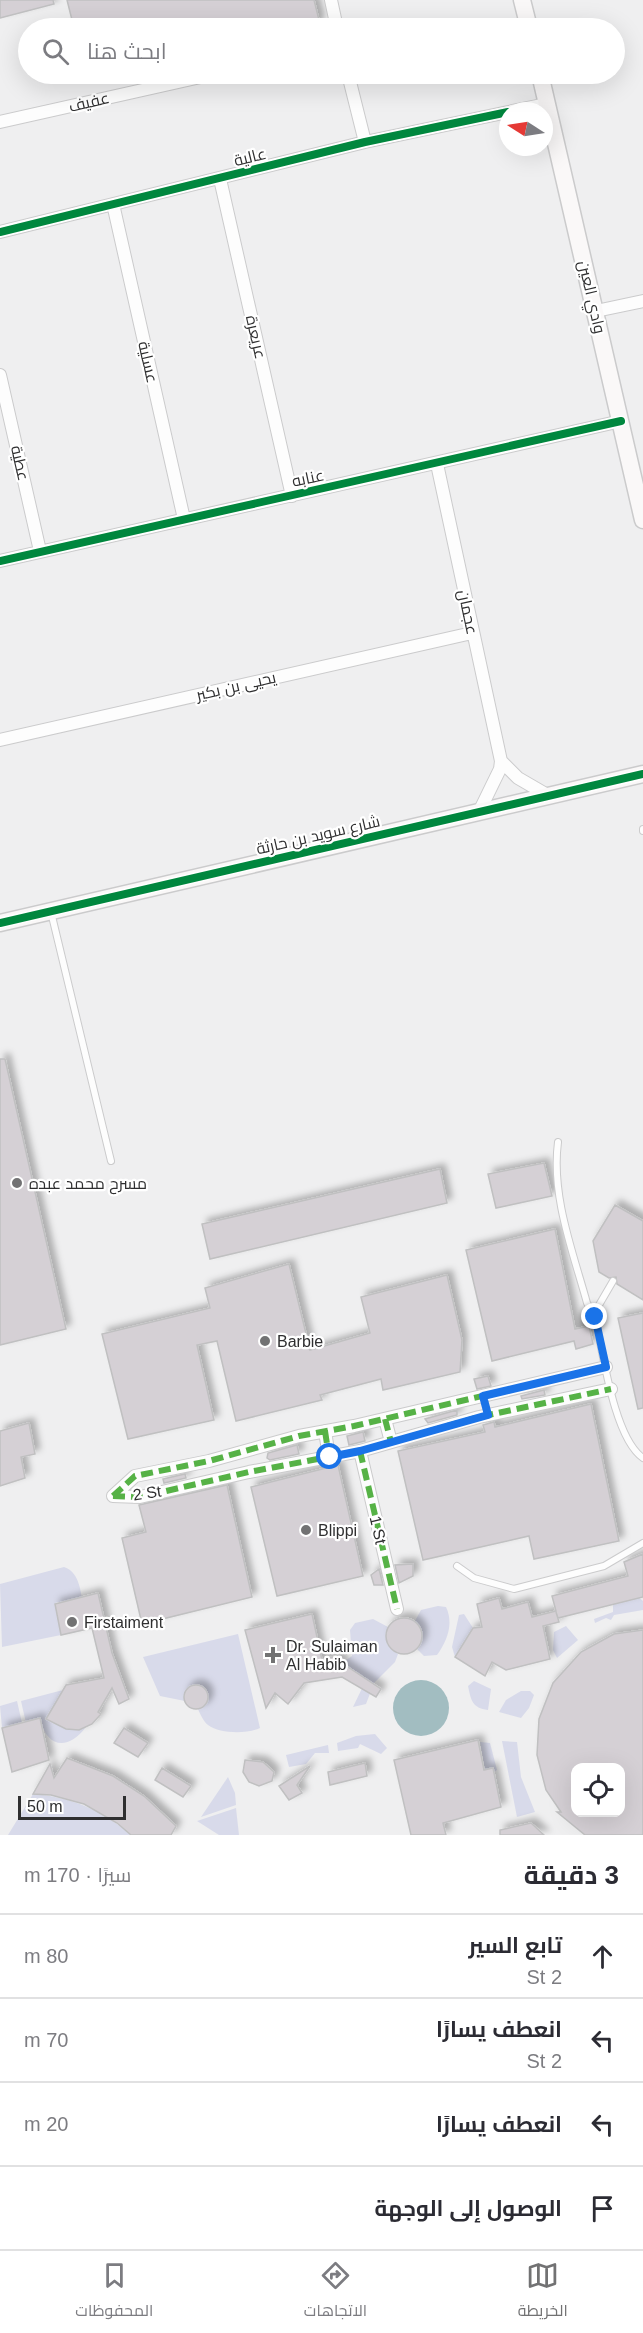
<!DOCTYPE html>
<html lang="ar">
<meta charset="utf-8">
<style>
:root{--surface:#fff;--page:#f2f2f3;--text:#2b2b33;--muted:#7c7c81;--line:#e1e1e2;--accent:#727273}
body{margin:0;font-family:Helvetica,Cairo,sans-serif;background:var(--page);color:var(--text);direction:rtl}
.controls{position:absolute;right:18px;bottom:18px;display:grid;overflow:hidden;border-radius:12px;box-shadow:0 6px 24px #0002}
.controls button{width:54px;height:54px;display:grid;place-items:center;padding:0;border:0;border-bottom:2px solid var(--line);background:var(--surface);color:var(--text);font:30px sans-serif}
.compass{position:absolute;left:499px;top:102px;width:54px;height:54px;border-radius:50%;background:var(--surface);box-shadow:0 6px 24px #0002;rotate:282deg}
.scale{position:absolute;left:18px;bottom:15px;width:108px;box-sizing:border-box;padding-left:6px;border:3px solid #2f2f30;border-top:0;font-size:16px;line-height:21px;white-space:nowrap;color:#2f2f30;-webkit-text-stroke:4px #fff;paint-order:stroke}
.stop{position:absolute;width:18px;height:18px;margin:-14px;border:4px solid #1a73e8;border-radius:50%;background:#fff}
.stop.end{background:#1a73e8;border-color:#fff;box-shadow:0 2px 6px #0008}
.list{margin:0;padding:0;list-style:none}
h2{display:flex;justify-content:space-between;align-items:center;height:78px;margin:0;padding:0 24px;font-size:26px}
h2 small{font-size:20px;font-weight:400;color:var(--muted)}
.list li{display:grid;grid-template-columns:39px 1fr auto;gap:18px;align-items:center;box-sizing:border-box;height:84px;padding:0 24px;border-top:2px solid var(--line)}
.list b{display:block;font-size:22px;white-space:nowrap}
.list p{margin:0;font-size:20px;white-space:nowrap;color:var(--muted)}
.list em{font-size:20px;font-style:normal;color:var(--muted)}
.icon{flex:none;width:33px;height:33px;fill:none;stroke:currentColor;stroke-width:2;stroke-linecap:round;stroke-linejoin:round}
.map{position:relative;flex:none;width:643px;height:1835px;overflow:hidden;direction:ltr}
.search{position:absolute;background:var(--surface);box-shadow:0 6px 24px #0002;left:18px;right:18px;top:18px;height:66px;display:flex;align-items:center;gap:15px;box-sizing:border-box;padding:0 21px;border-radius:33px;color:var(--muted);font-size:22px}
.sheet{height:414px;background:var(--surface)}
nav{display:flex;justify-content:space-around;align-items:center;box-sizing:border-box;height:84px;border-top:2px solid var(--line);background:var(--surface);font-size:16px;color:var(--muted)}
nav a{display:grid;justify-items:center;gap:3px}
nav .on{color:var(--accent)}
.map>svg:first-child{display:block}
.green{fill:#d8daea}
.water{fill:#a2bdc1}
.building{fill:#d5d0d5;stroke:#c0c0c1;stroke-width:1.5;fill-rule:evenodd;filter:url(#shadow)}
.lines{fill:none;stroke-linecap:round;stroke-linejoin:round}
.lane-casing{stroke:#cbcbcc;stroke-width:8}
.street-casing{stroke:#cbcbcc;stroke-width:14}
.secondary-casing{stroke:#cbcbcc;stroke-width:19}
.lane{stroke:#fdfdfd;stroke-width:6}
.street{stroke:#fdfdfd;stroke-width:12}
.secondary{stroke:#faf8f8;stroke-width:16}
.quiet{stroke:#56b246;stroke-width:6;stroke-dasharray:12 6;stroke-linecap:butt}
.cycleway-casing{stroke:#fff;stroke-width:11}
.cycleway{stroke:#00873e;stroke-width:8}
.route{stroke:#1a73e8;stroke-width:8}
.poi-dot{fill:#727273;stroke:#fff;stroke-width:2}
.labels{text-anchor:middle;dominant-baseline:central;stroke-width:4.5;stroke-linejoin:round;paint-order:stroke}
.street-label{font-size:16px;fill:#2f2f30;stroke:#fff}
.poi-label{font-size:16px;fill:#2f2f30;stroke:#fff;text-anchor:start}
</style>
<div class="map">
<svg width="643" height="1835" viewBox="0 0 643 1835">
<defs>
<filter id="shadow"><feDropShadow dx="5" dy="-5" stdDeviation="3" flood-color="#0004"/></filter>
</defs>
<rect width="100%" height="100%" fill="#efeff0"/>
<path class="green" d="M64,1567C81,1572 81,1596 84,1611L74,1614L71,1600L55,1603L61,1635L2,1647L0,1584Z
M638,1597L643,1601V1610L614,1615L611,1620L606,1618L595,1623L594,1619L613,1612V1603Z
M438,1606L446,1607C454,1624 447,1641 437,1655L424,1656L417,1649L422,1631L415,1621L421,1610Z
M464,1614L473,1628L455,1657L452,1647L459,1615Z
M373,1619L388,1627L387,1644L398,1654L395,1662L374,1683L366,1704L353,1707L366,1680L342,1663L352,1656L350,1630L355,1623Z
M566,1626L578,1640L557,1658L553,1650L554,1632Z
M238,1634L260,1728C247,1734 220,1734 208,1725C204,1722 200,1714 198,1709L190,1707L185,1701L160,1696L143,1657Z
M474,1681L491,1689L488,1710C472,1708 471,1700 468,1686Z
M63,1690L49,1714L66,1729L86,1727C68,1751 47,1748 40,1719L26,1723L21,1701Z
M521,1691H530L534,1695L529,1708L521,1718L499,1712L506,1700Z
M17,1701L22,1723L2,1728L0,1706Z
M375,1734L387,1748L381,1754L360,1744L358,1748L338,1751L337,1743L356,1736Z
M502,1741L517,1742L521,1777L535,1812L517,1817Z
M480,1742L490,1743L497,1770L494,1772L493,1768L485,1770Z
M328,1745L329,1753H315L306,1764L289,1767L286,1755Z
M228,1777L235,1793L236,1805L201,1817Z
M33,1794C71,1797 102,1810 131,1835H8Z
M236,1808L239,1835H219L197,1821Z"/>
<path class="water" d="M393 1708a28 28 0 1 1 56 0a28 28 0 1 1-56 0Z"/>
<path class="building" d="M0,0H53L54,4L0,18Z
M67,0H314L319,20L314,28H74Z
M0,1059H5L66,1329L0,1345Z
M544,1163L552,1196L496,1208L488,1174Z
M440,1169L447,1203L210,1259L202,1224Z
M615,1205L643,1221V1300L617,1284L616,1277L609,1278L599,1272L593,1241Z
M555,1229L575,1329L589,1326L593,1344L576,1349L574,1341L492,1361L466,1250Z
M289,1264L310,1350L370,1333L361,1297L447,1275L462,1340L460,1372L383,1390L381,1379L320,1395L322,1400L236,1421L217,1341L197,1345L214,1420L128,1439L102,1334L210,1308L205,1288Z
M643,1313V1408L638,1409L618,1318Z
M488,1376L491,1386L477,1389L474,1379Z
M544,1390L545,1395L522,1399L521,1396Z
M591,1404L619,1541L534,1559L529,1536L423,1560L398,1451L485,1432L483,1425L494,1422L495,1427Z
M457,1410V1415L428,1423L425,1419Z
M29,1423L35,1454L21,1457L25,1478L0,1486V1431Z
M363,1432L365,1441L349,1445L347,1436Z
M297,1445L299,1454L270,1460L267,1458L268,1453Z
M338,1465L363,1576L277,1596L251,1487Z
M185,1474L186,1478L164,1483L163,1479Z
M227,1485L252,1597L142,1624L122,1538L146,1532L139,1505Z
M643,1554V1597L558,1618L556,1612L559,1622L543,1626L550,1659L506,1670L492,1662L485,1676L455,1657L473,1628L482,1627L477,1604L499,1598L502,1609L528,1602L532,1617L556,1611L552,1596L628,1576L624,1562Z
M413,1564V1576L399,1583L395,1565Z
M379,1569L383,1585H374L371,1575Z
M98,1593L112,1653L129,1699L119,1704L112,1688L98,1712L101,1714L92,1724L79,1730L66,1729L46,1719L66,1685L104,1678L92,1628L61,1635L55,1604Z
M312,1614L322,1660L340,1655L342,1663L381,1689L376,1697L342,1677L304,1683L288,1704L275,1693L266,1708L245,1630Z
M386 1636a18 18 0 1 1 36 0a18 18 0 1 1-36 0Z
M643,1630V1835H585L557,1812H561L546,1790L537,1755L539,1719L553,1683L581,1652L614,1634ZM576,1767H621V1812H576Z
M184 1697a12 12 0 1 1 24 0a12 12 0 1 1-24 0Z
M40,1718L49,1760L12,1772L2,1728Z
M124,1728L148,1743L138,1757L114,1743Z
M478,1740L484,1770L493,1768L501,1807L443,1823L446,1835H411L394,1760Z
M67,1758L113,1776L144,1796L176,1826L171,1835H131L117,1823L84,1804L51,1795L33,1794L50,1764L54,1778Z
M245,1760L263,1762L274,1772L272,1781L259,1786L249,1782L243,1772Z
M365,1763L367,1776L330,1785L328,1772Z
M310,1766L297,1785L302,1793L289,1800L279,1786Z
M162,1768L191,1786L183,1797L155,1780Z
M531,1823L544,1835H500V1830Z"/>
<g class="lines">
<g class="lane-casing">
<path id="lane" d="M643,829V831
M51,912L111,1161
M558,1142C551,1196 573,1252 587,1303L595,1317
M613,1281L599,1305L595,1317C603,1353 614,1438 643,1458
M457,1566L474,1578L514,1589L604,1566L643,1543"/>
</g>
<g class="street-casing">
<path id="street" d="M331,0L337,28
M348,74L365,142
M512,111L547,104
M0,122L214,74
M220,179L292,496
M113,204L184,519
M0,232L365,142L508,112
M596,311L643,301
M0,375L40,551
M437,464L501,761
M0,561L621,421
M0,740L472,633
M479,812L500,769L501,761L518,778L549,796
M385,1419L391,1442
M325,1431L329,1457
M360,1451L397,1609
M113,1496L135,1476L209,1461L299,1436L354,1426L606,1367
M113,1496L140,1497L249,1472L360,1451L479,1417L611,1389"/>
</g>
<g class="secondary-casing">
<path id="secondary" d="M522,0L529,28
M540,74L643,520
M0,923L643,774"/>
</g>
<use href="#lane" class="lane"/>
<use href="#street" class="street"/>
<use href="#secondary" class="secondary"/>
<path class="quiet" d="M385,1419L391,1442
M325,1431L329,1457
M360,1451L397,1609
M113,1496L135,1476L209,1461L299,1436L354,1426L606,1367
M113,1496L140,1497L249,1472L360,1451L479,1417L611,1389"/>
<g class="cycleway-casing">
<path id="cycleway" d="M0,232L365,142L508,112
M0,561L621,421
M0,923L643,774"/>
</g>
<use href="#cycleway" class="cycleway"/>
</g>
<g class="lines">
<path class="route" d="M330,1457L360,1451L488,1415L483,1396L606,1367L595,1317"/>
</g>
<g class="poi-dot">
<circle cx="17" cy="1183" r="6"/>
<circle cx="265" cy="1341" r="6"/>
<circle cx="306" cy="1530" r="6"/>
<circle cx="72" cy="1622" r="6"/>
<path d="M270 1646h6v6h6v6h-6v6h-6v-6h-6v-6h6z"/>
</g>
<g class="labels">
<g class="street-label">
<text transform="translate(89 102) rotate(-13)">عفيف</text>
<text transform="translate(250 157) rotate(-14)">عالية</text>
<text transform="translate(592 297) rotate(77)">وادي العين</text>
<text transform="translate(256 337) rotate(77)">عريعرة</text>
<text transform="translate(148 362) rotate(77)">عسلية</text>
<text transform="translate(20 463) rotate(77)">عطية</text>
<text transform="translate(308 478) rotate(-12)">عنابه</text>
<text transform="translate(468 612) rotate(78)">عجمان</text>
<text transform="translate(236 686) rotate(-13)">يحيى بن بكير</text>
<text transform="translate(318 835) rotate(-13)">شارع سويد بن حارثة</text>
<text transform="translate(147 1493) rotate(-8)">2 St</text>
<text transform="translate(378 1530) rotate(77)">1 St</text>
</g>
<g class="poi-label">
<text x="29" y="1183">مسرح محمد عبده</text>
<text x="277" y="1341">Barbie</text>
<text x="318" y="1530">Blippi</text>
<text x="84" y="1622">Firstaiment</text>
<text x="286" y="1646">Dr. Sulaiman<tspan x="286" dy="18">Al Habib</tspan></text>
</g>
</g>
</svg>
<div class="controls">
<button><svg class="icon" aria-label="locate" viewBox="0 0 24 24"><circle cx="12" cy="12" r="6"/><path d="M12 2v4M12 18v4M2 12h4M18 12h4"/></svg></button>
</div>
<svg class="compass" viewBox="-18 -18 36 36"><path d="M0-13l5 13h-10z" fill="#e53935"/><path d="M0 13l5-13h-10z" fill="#7c7c81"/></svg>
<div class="scale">50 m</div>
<div class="stop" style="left:330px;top:1457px"></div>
<div class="stop end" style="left:595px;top:1317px"></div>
<div class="search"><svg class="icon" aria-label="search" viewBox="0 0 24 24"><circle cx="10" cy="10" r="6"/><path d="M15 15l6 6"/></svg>ابحث هنا</div>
</div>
<section class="sheet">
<h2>3 دقيقة<small>سيرًا · 170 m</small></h2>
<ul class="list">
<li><svg class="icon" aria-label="ahead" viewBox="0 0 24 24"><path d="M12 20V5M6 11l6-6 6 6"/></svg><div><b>تابع السير</b><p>2 St</p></div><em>80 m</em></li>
<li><svg class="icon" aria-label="left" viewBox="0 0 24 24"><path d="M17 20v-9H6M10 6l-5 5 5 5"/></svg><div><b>انعطف يسارًا</b><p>2 St</p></div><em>70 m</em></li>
<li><svg class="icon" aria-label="left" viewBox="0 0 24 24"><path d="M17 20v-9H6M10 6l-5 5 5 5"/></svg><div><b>انعطف يسارًا</b></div><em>20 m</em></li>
<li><svg class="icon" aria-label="arrive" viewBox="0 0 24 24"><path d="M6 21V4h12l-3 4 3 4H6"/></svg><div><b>الوصول إلى الوجهة</b></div></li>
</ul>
</section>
<nav>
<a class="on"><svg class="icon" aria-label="map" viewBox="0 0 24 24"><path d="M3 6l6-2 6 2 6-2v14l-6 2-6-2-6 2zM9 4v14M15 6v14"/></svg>الخريطة</a>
<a><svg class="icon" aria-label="directions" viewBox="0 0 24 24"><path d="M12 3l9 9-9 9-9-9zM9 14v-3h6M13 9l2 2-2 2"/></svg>الاتجاهات</a>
<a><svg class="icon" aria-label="saved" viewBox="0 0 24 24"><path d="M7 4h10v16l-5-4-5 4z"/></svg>المحفوظات</a>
</nav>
